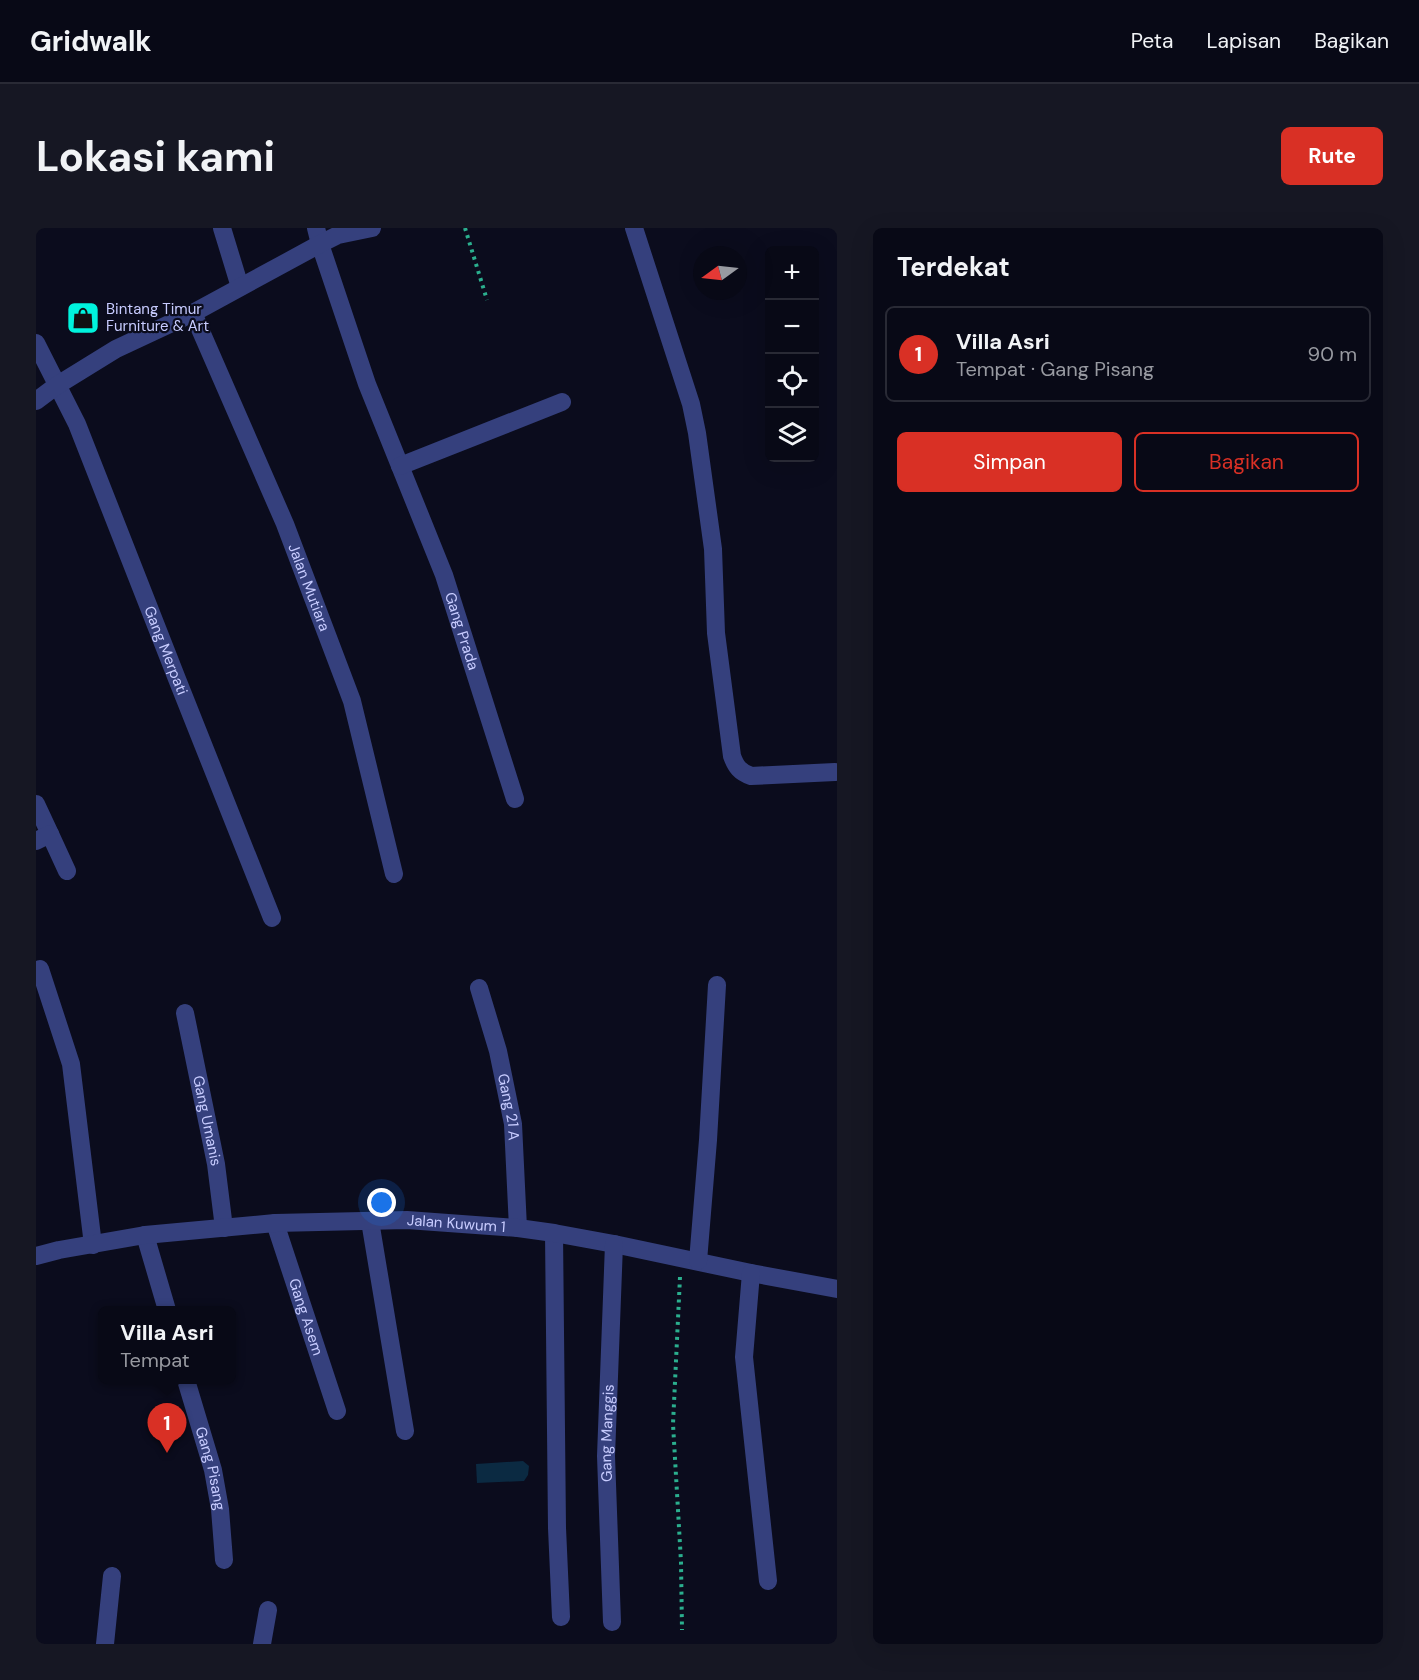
<!DOCTYPE html>
<html lang="id">
<meta charset="utf-8">
<style>
:root{--surface:#080916;--page:#161723;--text:#f1f3f6;--muted:#989aa1;--line:#292a35;--accent:#d93025}
body{margin:0;font-family:"DM Sans",sans-serif;background:var(--page);color:var(--text)}
.controls{position:absolute;right:18px;top:18px;display:grid;overflow:hidden;border-radius:9px;box-shadow:0 6px 24px #0002}
.controls button{width:54px;height:54px;display:grid;place-items:center;padding:0;border:0;border-bottom:2px solid var(--line);background:var(--surface);color:var(--text);font:30px sans-serif}
.compass{position:absolute;left:657px;top:18px;width:54px;height:54px;border-radius:50%;background:var(--surface);box-shadow:0 6px 24px #0002;rotate:255deg}
.you{position:absolute;left:346px;top:975px;width:21px;height:21px;margin:-15px;border:4px solid #fff;border-radius:50%;background:#1a73e8;box-shadow:0 0 0 9px #1a73e833}
.badge{display:grid;place-items:center;width:39px;height:39px;border-radius:50%;background:var(--accent);color:#fff;font-size:20px;font-weight:700}
.pin{position:absolute;translate:-50% -50px;filter:drop-shadow(0 2px 3px #0008)}
.pin::after{content:'';position:absolute;top:32px;width:21px;height:18px;background:inherit;clip-path:polygon(0 0,100% 0,50% 100%)}
.popup{position:absolute;left:62px;top:1078px;width:138px;height:78px;box-sizing:border-box;display:grid;place-content:center;border-radius:9px;background:var(--surface);filter:drop-shadow(0 2px 4px #0005);font-size:20px;white-space:nowrap;color:var(--muted)}
.popup b{font-size:22px;color:var(--text)}
.popup::after{content:'';position:absolute;left:50%;top:100%;margin-left:-12px;border:12px solid transparent;border-top-color:var(--surface)}
.list{margin:0;padding:0;list-style:none}
h2{display:flex;justify-content:space-between;align-items:center;height:78px;margin:0;padding:0 24px;font-size:26px}
h2 small{font-size:20px;font-weight:400;color:var(--muted)}
.list li{display:grid;grid-template-columns:39px 1fr auto;gap:18px;align-items:center;box-sizing:border-box;height:96px;margin:0 12px 12px;padding:0 12px;border:2px solid var(--line);border-radius:9px}
.list b{display:block;font-size:22px;white-space:nowrap}
.list p{margin:0;font-size:20px;white-space:nowrap;color:var(--muted)}
.list em{font-size:20px;font-style:normal;color:var(--muted)}
.actions{display:flex;gap:12px;padding:18px 24px}
.actions a{flex:1;padding:14px 0;border:2px solid var(--accent);border-radius:9px;text-align:center;font-size:21px;color:var(--accent)}
.actions .main{background:var(--accent);color:#fff}
.icon{flex:none;width:33px;height:33px;fill:none;stroke:currentColor;stroke-width:2;stroke-linecap:round;stroke-linejoin:round}
.map{position:relative;flex:none;width:801px;height:1416px;overflow:hidden;border-radius:9px}
header{display:flex;align-items:center;gap:36px;box-sizing:border-box;height:84px;padding:0 30px;background:var(--surface);border-bottom:2px solid var(--line)}
header strong{font-size:28px}
nav{display:flex;gap:33px;margin-inline-start:auto;font-size:21px}
.intro{display:flex;align-items:center;justify-content:space-between;box-sizing:border-box;height:144px;padding:0 36px}
h1{margin:0;font-size:42px}
.button{padding:15px 27px;border-radius:9px;background:var(--accent);color:#fff;font-size:21px;font-weight:700}
main{display:flex;gap:36px;padding:0 36px}
aside{flex:1;background:var(--surface);border-radius:9px;box-shadow:0 6px 24px #0002}
.map>svg:first-child{display:block}
.water{fill:#0b2a42}
.lines{fill:none;stroke-linecap:round;stroke-linejoin:round}
.path{stroke:#2baf8e;stroke-width:4;stroke-dasharray:3 4.5;stroke-linecap:butt}
.minor{stroke:#35407d;stroke-width:18}
.labels{text-anchor:middle;dominant-baseline:central;stroke-width:4.5;stroke-linejoin:round;paint-order:stroke}
.poi-label{font-size:15px;fill:#c8ccff;stroke:#0b0c1d;text-anchor:start}
.street-label{font-size:15px;fill:#c8ccff;stroke:#0b0c1d}
</style>
<header>
<strong>Gridwalk</strong>
<nav><a>Peta</a><a>Lapisan</a><a>Bagikan</a></nav>
</header>
<div class="intro"><h1>Lokasi kami</h1><a class="button">Rute</a></div>
<main>
<div class="map">
<svg width="801" height="1416" viewBox="0 0 801 1416">
<rect width="100%" height="100%" fill="#0b0c1d"/>
<path class="water" d="M487,1233L493,1238L492,1247L488,1253L441,1255L440,1236Z"/>
<g class="lines">
<path class="path" d="M429,0L451,72
M644,1049L637,1196L645,1334L646,1402"/>
<g class="minor">
<path d="M186,0L204,59"/>
<path id="s1" d="M280,0L284,16L331,156L408,347L479,571"/>
<path d="M598,0L655,176L661,205L677,321L680,405L696,528C700,539 704,544 715,548L799,544"/>
<path id="s2" d="M157,85L249,296L316,473L358,646"/>
<path id="s3" d="M0,115L41,196L141,451L236,690"/>
<path d="M0,173L20,158L80,121L157,85L284,16L302,7L336,0"/>
<path d="M364,238L526,174"/>
<path d="M0,576L14,606"/>
<path d="M0,613L14,606L31,643"/>
<path d="M4,741L35,836L57,1017"/>
<path id="s4" d="M443,760L462,823L477,896L482,1000"/>
<path id="s5" d="M149,785L180,936L188,1000"/>
<path d="M334,993L369,1203"/>
<path id="s6" d="M239,995L301,1183"/>
<path d="M518,1005L521,1300L525,1389"/>
<path d="M109,1007L131,1082"/>
<path id="s7" d="M0,1028L23,1022L109,1007L239,995L371,992L482,1000L518,1005L578,1016L715,1045L801,1061"/>
<path d="M662,1033L672,912L681,757"/>
<path d="M715,1045L708,1129L732,1353"/>
<path id="s8" d="M150,1152L177,1242L184,1281L188,1332"/>
<path id="s9" d="M576,1394L570,1228L578,1016"/>
<path d="M69,1416L76,1348"/>
<path d="M226,1416L232,1382"/>
</g>
</g>
<defs>
<g id="shop-square" transform="scale(1.725)"><rect x="-9" y="-9" width="18" height="18" rx="4" fill="#00f3dd" stroke="#0b0c1d"/><path d="M-5-2.5h2.3a2.7 3.5 0 0 1 5.4 0H5L5.5 6h-11ZM-1.5-2.5h3a1.5 2.3 0 0 0-3 0Z" fill="#111"/></g>
</defs>
<g fill-rule="evenodd">
<use href="#shop-square" x="47" y="90"/>
</g>
<g class="labels">
<g class="poi-label">
<text x="70" y="81">Bintang Timur<tspan x="70" dy="17">Furniture &amp; Art</tspan></text>
</g>
<g class="street-label">
<text stroke="none"><textPath href="#s2" startOffset="298">Jalan Mutiara</textPath></text>
<text stroke="none"><textPath href="#s1" startOffset="429">Gang Prada</textPath></text>
<text stroke="none"><textPath href="#s3" startOffset="334">Gang Merpati</textPath></text>
<text stroke="none"><textPath href="#s4" startOffset="123">Gang 21 A</textPath></text>
<text stroke="none"><textPath href="#s5" startOffset="110">Gang Umanis</textPath></text>
<text stroke="none"><textPath href="#s7" startOffset="423">Jalan Kuwum 1</textPath></text>
<text stroke="none"><textPath href="#s6" startOffset="99">Gang Asem</textPath></text>
<text stroke="none"><textPath href="#s9" startOffset="189">Gang Manggis</textPath></text>
<text stroke="none"><textPath href="#s8" startOffset="92">Gang Pisang</textPath></text>
</g>
</g>
</svg>
<div class="controls">
<button>+</button>
<button>−</button>
<button><svg class="icon" aria-label="locate" viewBox="0 0 24 24"><circle cx="12" cy="12" r="6"/><path d="M12 2v4M12 18v4M2 12h4M18 12h4"/></svg></button>
<button><svg class="icon" aria-label="layers" viewBox="0 0 24 24"><path d="M12 4l9 5-9 5-9-5zM3 14l9 5 9-5"/></svg></button>
</div>
<svg class="compass" viewBox="-18 -18 36 36"><path d="M0-13l5 13h-10z" fill="#e53935"/><path d="M0 13l5-13h-10z" fill="#989aa1"/></svg>
<div class="you"></div>
<div class="pin badge" style="left:131px;top:1225px">1</div>
<div class="popup"><b>Villa Asri</b>Tempat</div>
</div>
<aside>
<h2>Terdekat<small></small></h2>
<ul class="list">
<li><span class="badge">1</span><div><b>Villa Asri</b><p>Tempat · Gang Pisang</p></div><em>90 m</em></li>
</ul>
<div class="actions"><a class="main">Simpan</a><a>Bagikan</a></div>
</aside>
</main>
